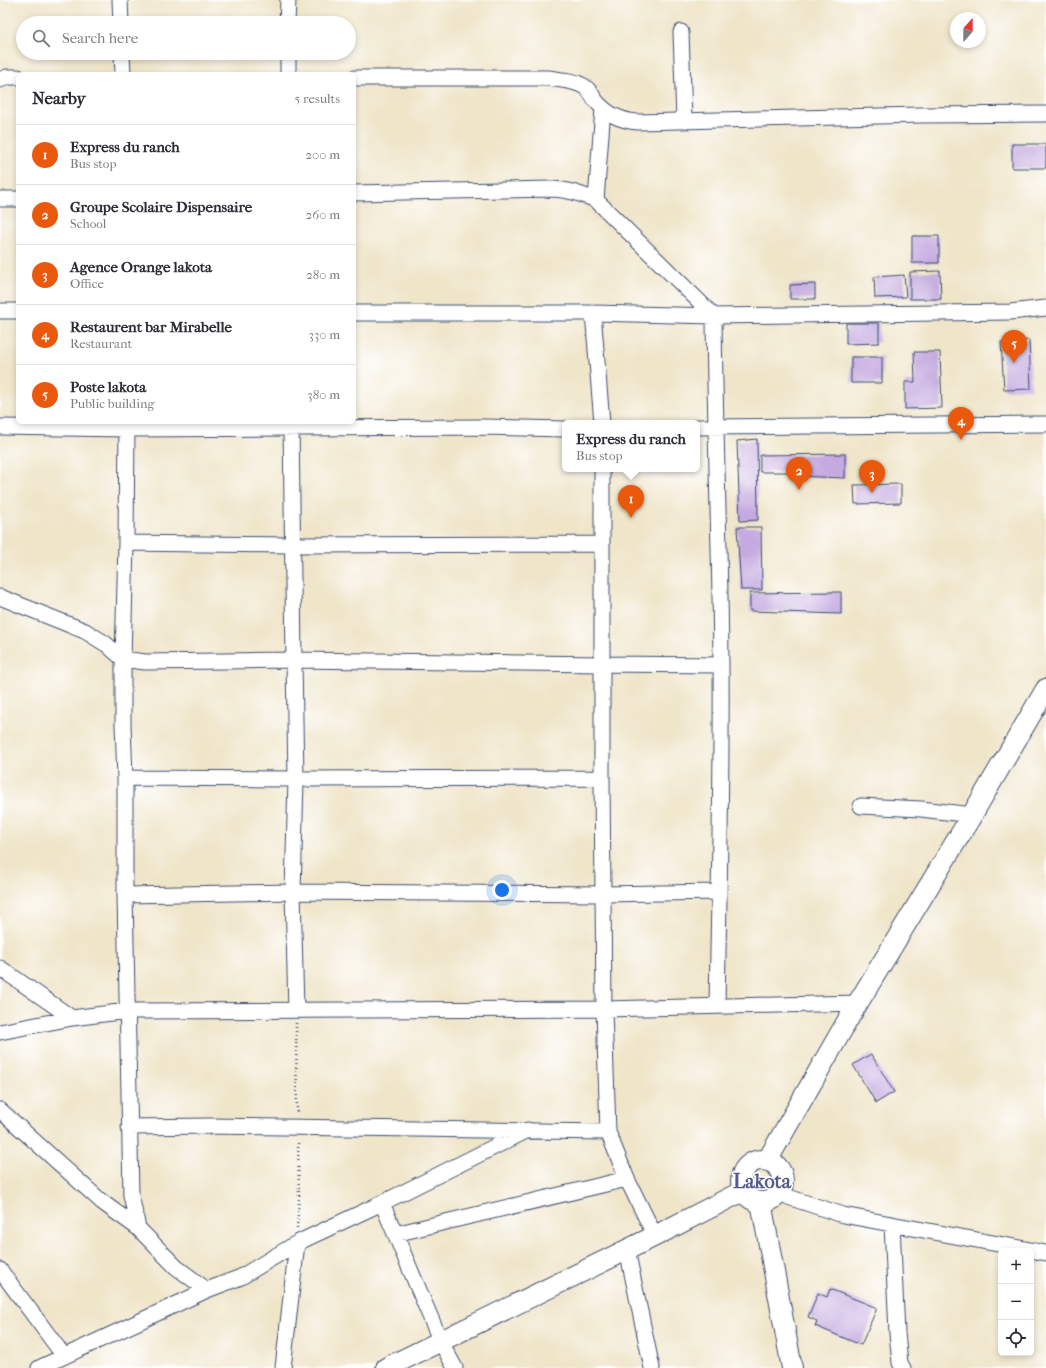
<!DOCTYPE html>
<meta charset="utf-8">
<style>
:root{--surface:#fff;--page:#f7f7f7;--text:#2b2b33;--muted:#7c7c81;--line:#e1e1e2;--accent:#ea580c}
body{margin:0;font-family:"IM FELL French Canon",serif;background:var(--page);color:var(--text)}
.controls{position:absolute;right:12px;bottom:12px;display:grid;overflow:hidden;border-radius:6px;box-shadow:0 2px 6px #0003}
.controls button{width:36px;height:36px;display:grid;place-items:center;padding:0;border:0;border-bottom:1px solid var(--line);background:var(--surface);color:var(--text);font:20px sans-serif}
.compass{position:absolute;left:950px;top:12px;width:36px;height:36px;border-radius:50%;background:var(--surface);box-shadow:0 2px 6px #0003;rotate:21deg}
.you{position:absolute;left:502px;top:890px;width:14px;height:14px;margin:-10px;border:3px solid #fff;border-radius:50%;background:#1a73e8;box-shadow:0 0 0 6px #1a73e833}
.badge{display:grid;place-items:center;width:26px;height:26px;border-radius:50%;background:var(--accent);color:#fff;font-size:13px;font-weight:700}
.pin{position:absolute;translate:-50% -33px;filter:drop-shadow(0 1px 2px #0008)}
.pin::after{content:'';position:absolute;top:21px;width:14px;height:12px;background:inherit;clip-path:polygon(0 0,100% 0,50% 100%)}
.popup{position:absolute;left:562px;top:420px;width:138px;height:52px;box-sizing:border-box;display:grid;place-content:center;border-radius:6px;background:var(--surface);filter:drop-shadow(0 1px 3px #0005);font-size:13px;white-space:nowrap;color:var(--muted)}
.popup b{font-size:15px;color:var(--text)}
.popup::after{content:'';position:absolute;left:50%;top:100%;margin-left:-8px;border:8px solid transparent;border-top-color:var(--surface)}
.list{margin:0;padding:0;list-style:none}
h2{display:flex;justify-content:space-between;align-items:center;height:52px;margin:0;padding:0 16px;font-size:17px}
h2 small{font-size:13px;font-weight:400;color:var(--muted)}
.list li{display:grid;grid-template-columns:26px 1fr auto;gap:12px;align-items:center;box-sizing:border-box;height:60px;padding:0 16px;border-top:1px solid var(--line)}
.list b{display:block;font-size:15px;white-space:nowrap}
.list p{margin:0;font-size:13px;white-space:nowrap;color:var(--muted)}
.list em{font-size:13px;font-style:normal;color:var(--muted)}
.icon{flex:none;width:22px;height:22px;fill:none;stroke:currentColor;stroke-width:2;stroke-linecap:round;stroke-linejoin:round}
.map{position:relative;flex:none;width:1046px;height:1368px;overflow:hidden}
.search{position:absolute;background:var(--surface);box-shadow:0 2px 6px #0003;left:16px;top:16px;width:340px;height:44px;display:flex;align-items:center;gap:10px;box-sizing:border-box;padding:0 14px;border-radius:22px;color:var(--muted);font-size:15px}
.panel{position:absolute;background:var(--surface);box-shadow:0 2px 6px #0003;left:16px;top:72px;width:340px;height:352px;border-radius:6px}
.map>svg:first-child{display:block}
.building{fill:#c4aae0}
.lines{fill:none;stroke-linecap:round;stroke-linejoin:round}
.minor-casing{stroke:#3b4a6e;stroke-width:17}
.major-casing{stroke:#3b4a6e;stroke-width:22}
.path{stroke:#3b4a6e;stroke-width:2.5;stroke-dasharray:1 3;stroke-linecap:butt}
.minor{stroke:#fff;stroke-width:15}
.major{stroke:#fff;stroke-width:20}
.labels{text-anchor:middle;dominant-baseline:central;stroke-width:3;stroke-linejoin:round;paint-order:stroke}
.town-label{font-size:20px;font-weight:bold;fill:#565a8c;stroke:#fff}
</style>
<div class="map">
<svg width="1046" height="1368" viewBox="0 0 1046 1368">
<rect width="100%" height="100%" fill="#fff"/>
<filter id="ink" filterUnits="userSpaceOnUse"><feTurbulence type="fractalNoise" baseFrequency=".025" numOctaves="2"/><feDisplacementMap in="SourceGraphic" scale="8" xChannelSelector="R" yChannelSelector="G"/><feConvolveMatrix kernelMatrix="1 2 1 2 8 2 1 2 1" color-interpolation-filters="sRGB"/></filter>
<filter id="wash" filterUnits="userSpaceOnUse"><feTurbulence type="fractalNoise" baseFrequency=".012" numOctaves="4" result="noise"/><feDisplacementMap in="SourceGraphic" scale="16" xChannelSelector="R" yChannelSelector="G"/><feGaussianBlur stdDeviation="0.9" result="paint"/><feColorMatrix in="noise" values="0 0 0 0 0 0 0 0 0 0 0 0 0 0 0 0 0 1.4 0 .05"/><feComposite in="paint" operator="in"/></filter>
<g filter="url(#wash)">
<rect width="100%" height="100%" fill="#efe5c9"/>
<g id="blocks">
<path class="building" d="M1012,144H1046V168H1012Z
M912,236H939V263H912Z
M940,271L941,299H910V272Z
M904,275L906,297L875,298L874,277Z
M815,284V299H790V285Z
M846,323H879V343L846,344Z
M1029,340L1031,389L1004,390L1001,342Z
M914,352H940L942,408L905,409V382H915Z
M851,357H882V383H851Z
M757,439L758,520L740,521L737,441Z
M845,454V478L794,476V472H760V455Z
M901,484V503L855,504L854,485Z
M737,527H761L762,590H741Z
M841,592V614L750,611V593Z
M871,1054L894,1092L876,1103L853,1065Z
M830,1289L877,1308L861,1345L815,1326L817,1321L808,1317L818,1293L827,1297Z"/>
</g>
</g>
<g filter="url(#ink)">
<use href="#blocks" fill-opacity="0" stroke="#3b4a6e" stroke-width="1"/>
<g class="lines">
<g class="minor-casing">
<path id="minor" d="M120,0L121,23
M287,23L288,0
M681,32L684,120
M122,53L123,74
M288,53V74
M354,78H548C560,80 575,80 585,87C591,91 592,96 596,101C607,114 622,121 638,122L920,115L1046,114
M0,80L7,77H18
M354,193L553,189C570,190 580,194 596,200L714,316C715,431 720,547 721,662C722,777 719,891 717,1006
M0,199H18
M596,200L603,108
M0,311H18
M354,313H593L714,316L1010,312L1046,308
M593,313L602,423
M127,422L126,543L123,659V724L125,778V895L131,1195L138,1228L176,1267L207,1290
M291,422L294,660L602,664L721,665
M0,427L127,429L484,427L565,429
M697,427L1046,424
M602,469V778L604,1009L608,1132L627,1179L655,1236
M126,543L292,545L601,544
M0,597L85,631L106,644L123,659L145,662L294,660L296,779L293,892L296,1010
M125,778L296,779L602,778
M861,806L921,809L972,815
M125,895L293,892L603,894L719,892
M0,968L72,1018
M0,1032L72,1018L127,1011L604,1009L859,1003
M0,1110L102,1202L138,1228
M129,1127L210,1126L608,1132
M779,1194L843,1215L1046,1253
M382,1203L441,1342L455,1368
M892,1224L897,1333L900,1363L903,1368
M395,1234L627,1179
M627,1250L652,1368
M0,1270L64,1356
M39,1368L207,1290L241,1277L297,1243L382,1203L528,1130
M283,1368L297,1243"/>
</g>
<g class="major-casing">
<path id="major" d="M741 1181a21 21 0 1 1 42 0a21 21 0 1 1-42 0Z
M767,1161L850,1016L972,815L1046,689
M761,1202L792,1368
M386,1368L655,1236L743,1191"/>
</g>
<path class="path" d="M296,1023L297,1114
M297,1228L299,1198L298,1141"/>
<use href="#minor" class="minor"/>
<use href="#major" class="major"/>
</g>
</g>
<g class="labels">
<g class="town-label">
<text x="762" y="1181">Lakota</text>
</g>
</g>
</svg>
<div class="controls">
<button>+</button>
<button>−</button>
<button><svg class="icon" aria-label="locate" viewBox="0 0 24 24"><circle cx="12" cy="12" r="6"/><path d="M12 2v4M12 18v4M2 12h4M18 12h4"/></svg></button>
</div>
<svg class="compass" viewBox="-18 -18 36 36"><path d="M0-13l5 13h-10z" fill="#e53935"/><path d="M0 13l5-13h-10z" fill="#7c7c81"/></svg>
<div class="you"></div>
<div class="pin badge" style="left:631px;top:518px">1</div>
<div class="popup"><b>Express du ranch</b>Bus stop</div>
<div class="pin badge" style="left:799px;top:490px">2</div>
<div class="pin badge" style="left:872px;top:493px">3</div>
<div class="pin badge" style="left:961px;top:440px">4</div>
<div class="pin badge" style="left:1014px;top:363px">5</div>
<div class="search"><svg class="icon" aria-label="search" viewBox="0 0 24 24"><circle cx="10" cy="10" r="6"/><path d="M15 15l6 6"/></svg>Search here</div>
<section class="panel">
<h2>Nearby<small>5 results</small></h2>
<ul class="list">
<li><span class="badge">1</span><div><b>Express du ranch</b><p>Bus stop</p></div><em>200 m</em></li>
<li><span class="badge">2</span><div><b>Groupe Scolaire Dispensaire</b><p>School</p></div><em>260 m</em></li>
<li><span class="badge">3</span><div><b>Agence Orange lakota</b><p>Office</p></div><em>280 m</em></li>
<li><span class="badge">4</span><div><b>Restaurent bar Mirabelle</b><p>Restaurant</p></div><em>330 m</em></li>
<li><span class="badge">5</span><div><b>Poste lakota</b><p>Public building</p></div><em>380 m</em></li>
</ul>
</section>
</div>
